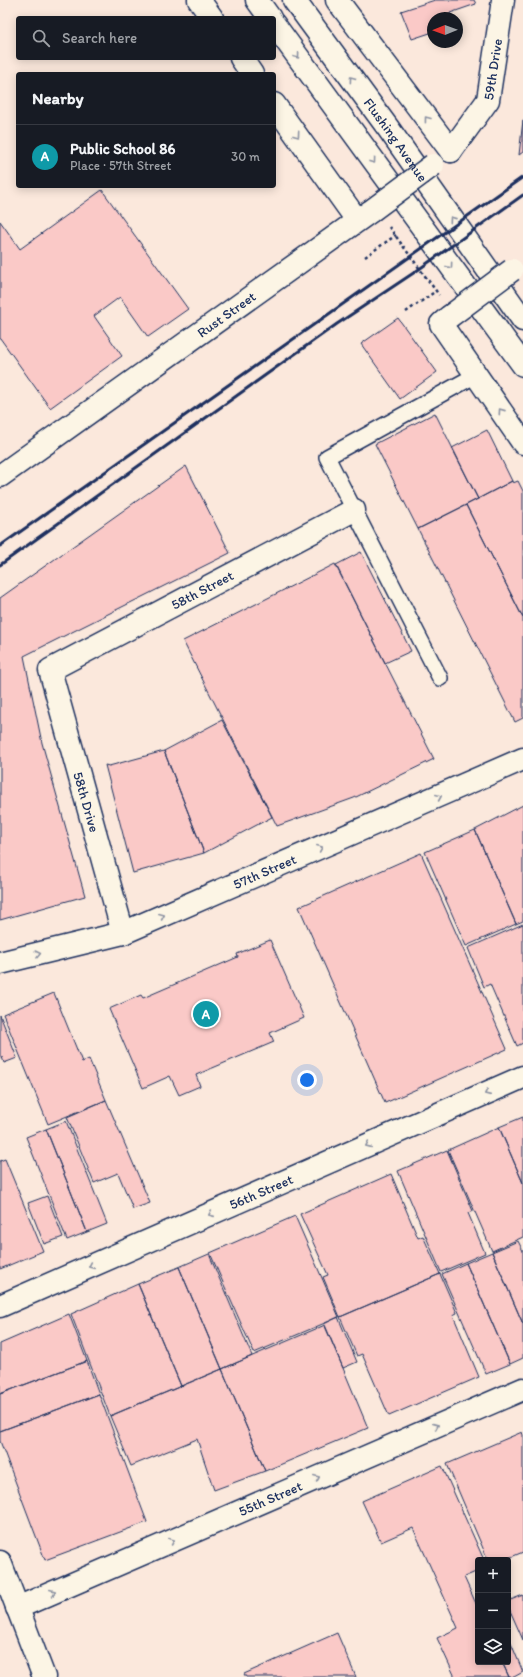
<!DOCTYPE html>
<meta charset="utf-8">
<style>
:root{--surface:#171b24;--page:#20242c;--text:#f1f3f6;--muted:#9ea1a6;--line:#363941;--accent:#8c9099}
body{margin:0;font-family:Itim,sans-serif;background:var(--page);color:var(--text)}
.controls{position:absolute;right:12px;bottom:12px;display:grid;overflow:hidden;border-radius:4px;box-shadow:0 2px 10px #0003}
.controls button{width:36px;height:36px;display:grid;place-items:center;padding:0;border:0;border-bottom:1px solid var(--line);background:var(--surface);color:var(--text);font:20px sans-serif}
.compass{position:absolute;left:427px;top:12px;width:36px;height:36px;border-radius:50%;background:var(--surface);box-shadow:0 2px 10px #0003;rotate:269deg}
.you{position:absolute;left:307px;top:1080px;width:14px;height:14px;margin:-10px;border:3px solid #fff;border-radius:50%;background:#1a73e8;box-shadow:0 0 0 6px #1a73e833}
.badge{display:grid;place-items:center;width:26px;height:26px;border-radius:50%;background:var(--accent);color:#fff;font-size:13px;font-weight:700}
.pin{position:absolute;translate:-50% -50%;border:2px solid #fff;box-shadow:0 1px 4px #0006}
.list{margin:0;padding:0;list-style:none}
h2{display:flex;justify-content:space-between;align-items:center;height:52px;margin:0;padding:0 16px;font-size:17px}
h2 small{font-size:13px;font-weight:400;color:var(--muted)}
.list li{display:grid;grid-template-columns:26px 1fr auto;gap:12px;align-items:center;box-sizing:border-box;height:64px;padding:0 16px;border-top:1px solid var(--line)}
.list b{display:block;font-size:15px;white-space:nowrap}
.list p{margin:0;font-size:13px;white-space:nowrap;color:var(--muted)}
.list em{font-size:13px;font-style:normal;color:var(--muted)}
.icon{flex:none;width:22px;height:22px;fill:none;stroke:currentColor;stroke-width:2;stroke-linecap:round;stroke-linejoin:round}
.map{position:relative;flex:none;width:523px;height:1677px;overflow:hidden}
.search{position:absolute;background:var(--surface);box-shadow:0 2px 10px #0003;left:16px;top:16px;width:260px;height:44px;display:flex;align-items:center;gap:10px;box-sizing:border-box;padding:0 14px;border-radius:4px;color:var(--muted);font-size:15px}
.panel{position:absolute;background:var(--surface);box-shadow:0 2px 10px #0003;left:16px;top:72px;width:260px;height:116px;border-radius:4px}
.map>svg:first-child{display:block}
.building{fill:#fac9c7;stroke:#1b2f5e}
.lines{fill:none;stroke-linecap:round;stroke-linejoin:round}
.lane-casing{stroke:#1b2f5e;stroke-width:18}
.street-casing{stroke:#1b2f5e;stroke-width:25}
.secondary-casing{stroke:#1b2f5e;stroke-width:25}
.primary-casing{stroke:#1b2f5e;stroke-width:25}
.path{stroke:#1b2f5e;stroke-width:2.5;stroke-dasharray:3 3;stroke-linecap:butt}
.lane{stroke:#fcf5e5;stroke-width:15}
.street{stroke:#fcf5e5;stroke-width:22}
.secondary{stroke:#fcf5e5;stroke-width:22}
.primary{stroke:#fcf5e5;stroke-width:22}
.rail{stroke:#1b2f5e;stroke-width:3}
.street-bridge-casing{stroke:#1b2f5e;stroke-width:25;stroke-linecap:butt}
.secondary-bridge-casing{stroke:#1b2f5e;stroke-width:25;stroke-linecap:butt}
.street-bridge{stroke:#fcf5e5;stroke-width:22}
.secondary-bridge{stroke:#fcf5e5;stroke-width:22}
.oneway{stroke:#8c92a2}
.labels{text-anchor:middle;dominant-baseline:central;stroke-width:3;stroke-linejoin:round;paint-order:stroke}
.street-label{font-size:14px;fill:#1b2f5e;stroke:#fcf5e5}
</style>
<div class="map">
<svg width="523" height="1677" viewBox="0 0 523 1677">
<rect width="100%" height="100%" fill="#fbe8dc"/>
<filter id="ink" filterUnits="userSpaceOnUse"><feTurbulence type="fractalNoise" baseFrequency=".025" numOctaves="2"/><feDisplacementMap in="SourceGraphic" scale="8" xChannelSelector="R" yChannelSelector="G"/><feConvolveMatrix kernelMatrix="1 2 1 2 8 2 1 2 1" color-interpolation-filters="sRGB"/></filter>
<g filter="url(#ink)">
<path class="building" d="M435,0H474L476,4L450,13L452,18H433V32L412,39L401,11Z
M523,120V152L519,155Z
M102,190L188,309L148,337L120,297L94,316L122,356L50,408L0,338V221L20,249Z
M398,318L437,372L400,399L361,344Z
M435,413L478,499L418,529L375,444Z
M487,430L512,481L478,499L452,448Z
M186,466L230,553L24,656L42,743L85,896L0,920V598Z
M512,481L513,483L518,481L523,491V618L466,505Z
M466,505L523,618V718L515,722L418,529Z
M361,552L411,651L385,663L336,565Z
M335,564L434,759L354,798L277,826L183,641Z
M222,720L272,817L204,853L164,751Z
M164,751L204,853L133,873L105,765L109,766Z
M523,805V921L516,924L475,830Z
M475,830L516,924L466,946L425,852Z
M421,853L507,1049L385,1103L299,907Z
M523,924V1043L517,1046L490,984L484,987L468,948Z
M270,940L304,1018L270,1033L274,1042L196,1075L200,1086L179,1095L170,1076L143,1088L109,1009L141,995L143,998L238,957L237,954Z
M54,993L82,1062L89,1059L106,1100L48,1124L3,1014Z
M0,1015L17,1058L4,1063L2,1057L0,1058Z
M106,1100L150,1203L133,1209L118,1173L94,1183L67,1117Z
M523,1117V1183L499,1127Z
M66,1121L107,1224L87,1232L46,1129Z
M499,1127L523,1183V1237L492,1251L448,1150Z
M46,1129L87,1232L67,1240L26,1137Z
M447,1150L473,1211L468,1213L485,1253L441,1272L398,1171Z
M5,1159L43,1251L0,1269V1161Z
M391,1174L418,1238L423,1236L440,1274L340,1317L323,1277L328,1275L300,1214Z
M47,1196L63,1237L44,1244L28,1203Z
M295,1216L339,1317L254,1353L210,1253Z
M518,1241L523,1251V1324L492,1252Z
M492,1252L523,1324V1358L510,1364L466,1263Z
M209,1254L252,1356L222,1369L179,1267Z
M466,1263L510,1364L486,1374L442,1274Z
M179,1267L222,1369L181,1386L138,1284Z
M440,1274L457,1313L453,1315L479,1377L389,1416L362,1354L357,1356L340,1317Z
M138,1284L181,1386L110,1416L71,1314Z
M69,1314L87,1361L0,1394V1344Z
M338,1317L357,1362L343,1368L324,1324Z
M325,1325L368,1428L265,1471L222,1369Z
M87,1361L99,1394L0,1431V1394Z
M222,1369L265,1471L214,1490L197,1439L131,1466L110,1416Z
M99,1394L147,1522L45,1560L0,1441V1431Z
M522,1432L523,1435V1552L504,1560H488L447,1464Z
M442,1466L484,1560H478V1571L464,1577L478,1608V1662H502L509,1677H455L437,1638L458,1628L413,1528L381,1542L362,1501Z
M523,1595V1640L508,1606V1601Z
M337,1633L356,1677H246L244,1674Z
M508,1636L523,1672L514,1677H509L502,1662H508Z"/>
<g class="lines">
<g class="lane-casing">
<path id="lane" d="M440,678L327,457L476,375"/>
</g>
<g class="street-casing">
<g id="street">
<path id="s1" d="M451,151L488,100L503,0"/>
<path d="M449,317L441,324L523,443"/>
<path id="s2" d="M123,933L50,670L354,510"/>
<path id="s3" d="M0,963L123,933L523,759"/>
<path id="s4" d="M0,1306L523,1077"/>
</g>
</g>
<g class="secondary-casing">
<g id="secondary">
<path id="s5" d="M0,476L371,211"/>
<path id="s6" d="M17,1608L523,1389"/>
</g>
</g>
<g class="primary-casing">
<g id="primary">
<path d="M199,0L212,18"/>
<path d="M257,0L270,18"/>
<path id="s7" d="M294,0L388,128L523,320"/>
<path d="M337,0L451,151"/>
<path d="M274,24L523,365"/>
<path d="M241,58L252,74"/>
<path d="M274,104L357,220"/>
<path d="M0,1562L44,1677"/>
</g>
</g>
<path class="path" d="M389,227L439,295
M365,257L396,235
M406,312L436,291"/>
<use href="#lane" class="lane"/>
<use href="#street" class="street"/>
<use href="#secondary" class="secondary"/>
<use href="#primary" class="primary"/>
<path class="rail" d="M0,546L523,177
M0,565L337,324L415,272L523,195"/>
<g class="street-bridge-casing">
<path id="street-bridge" d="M449,317L512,270"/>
</g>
<g class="secondary-bridge-casing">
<path id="secondary-bridge" d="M371,211L433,165"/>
</g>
<use href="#street-bridge" class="street-bridge"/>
<use href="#secondary-bridge" class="secondary-bridge"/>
</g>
<defs><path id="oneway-chevron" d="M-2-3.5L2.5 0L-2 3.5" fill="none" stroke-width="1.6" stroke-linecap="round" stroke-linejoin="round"/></defs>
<g class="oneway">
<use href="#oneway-chevron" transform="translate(297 56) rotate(54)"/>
<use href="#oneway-chevron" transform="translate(352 79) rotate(-126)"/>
<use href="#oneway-chevron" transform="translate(427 119) rotate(-127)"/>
<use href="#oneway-chevron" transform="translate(297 135) rotate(54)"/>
<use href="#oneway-chevron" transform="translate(373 161) rotate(54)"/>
<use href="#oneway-chevron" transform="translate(452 219) rotate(-125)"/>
<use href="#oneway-chevron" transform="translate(450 266) rotate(54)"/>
<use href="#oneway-chevron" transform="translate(501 411) rotate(-125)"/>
<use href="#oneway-chevron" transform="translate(439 797) rotate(-23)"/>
<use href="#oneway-chevron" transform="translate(320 848) rotate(-23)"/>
<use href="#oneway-chevron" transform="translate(162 916) rotate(-23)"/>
<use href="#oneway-chevron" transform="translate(38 954) rotate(-14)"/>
<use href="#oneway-chevron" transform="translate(487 1093) rotate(156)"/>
<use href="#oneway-chevron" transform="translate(368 1145) rotate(156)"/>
<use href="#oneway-chevron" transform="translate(211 1214) rotate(156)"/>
<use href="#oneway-chevron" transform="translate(91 1266) rotate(156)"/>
<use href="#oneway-chevron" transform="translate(436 1426) rotate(-23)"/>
<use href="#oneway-chevron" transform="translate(317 1478) rotate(-23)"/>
<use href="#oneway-chevron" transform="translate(172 1541) rotate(-23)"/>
<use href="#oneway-chevron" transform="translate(53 1592) rotate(-23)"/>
</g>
</g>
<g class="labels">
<g class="street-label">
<text stroke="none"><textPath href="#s1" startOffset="94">59th Drive</textPath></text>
<text stroke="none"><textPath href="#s7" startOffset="173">Flushing Avenue</textPath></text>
<text stroke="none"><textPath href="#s5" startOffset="278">Rust Street</textPath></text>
<text stroke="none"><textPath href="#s2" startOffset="445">58th Street</textPath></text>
<text transform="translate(86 802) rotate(74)">58th Drive</text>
<text stroke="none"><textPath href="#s3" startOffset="281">57th Street</textPath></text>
<text stroke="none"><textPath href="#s4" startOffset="285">56th Street</textPath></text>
<text stroke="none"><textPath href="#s6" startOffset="276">55th Street</textPath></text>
</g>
</g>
</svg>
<div class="controls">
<button>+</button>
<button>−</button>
<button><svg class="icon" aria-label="layers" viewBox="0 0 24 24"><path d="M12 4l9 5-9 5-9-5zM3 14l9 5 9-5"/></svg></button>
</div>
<svg class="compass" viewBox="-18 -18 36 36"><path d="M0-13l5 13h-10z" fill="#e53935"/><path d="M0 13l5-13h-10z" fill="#9ea1a6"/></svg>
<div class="you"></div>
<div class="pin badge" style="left:206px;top:1014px;background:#0f9aa8">A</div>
<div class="search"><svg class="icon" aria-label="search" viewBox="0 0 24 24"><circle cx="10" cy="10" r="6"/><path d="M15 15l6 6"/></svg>Search here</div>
<section class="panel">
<h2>Nearby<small></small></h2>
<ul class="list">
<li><span class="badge" style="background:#0f9aa8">A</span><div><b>Public School 86</b><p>Place · 57th Street</p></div><em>30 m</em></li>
</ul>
</section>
</div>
